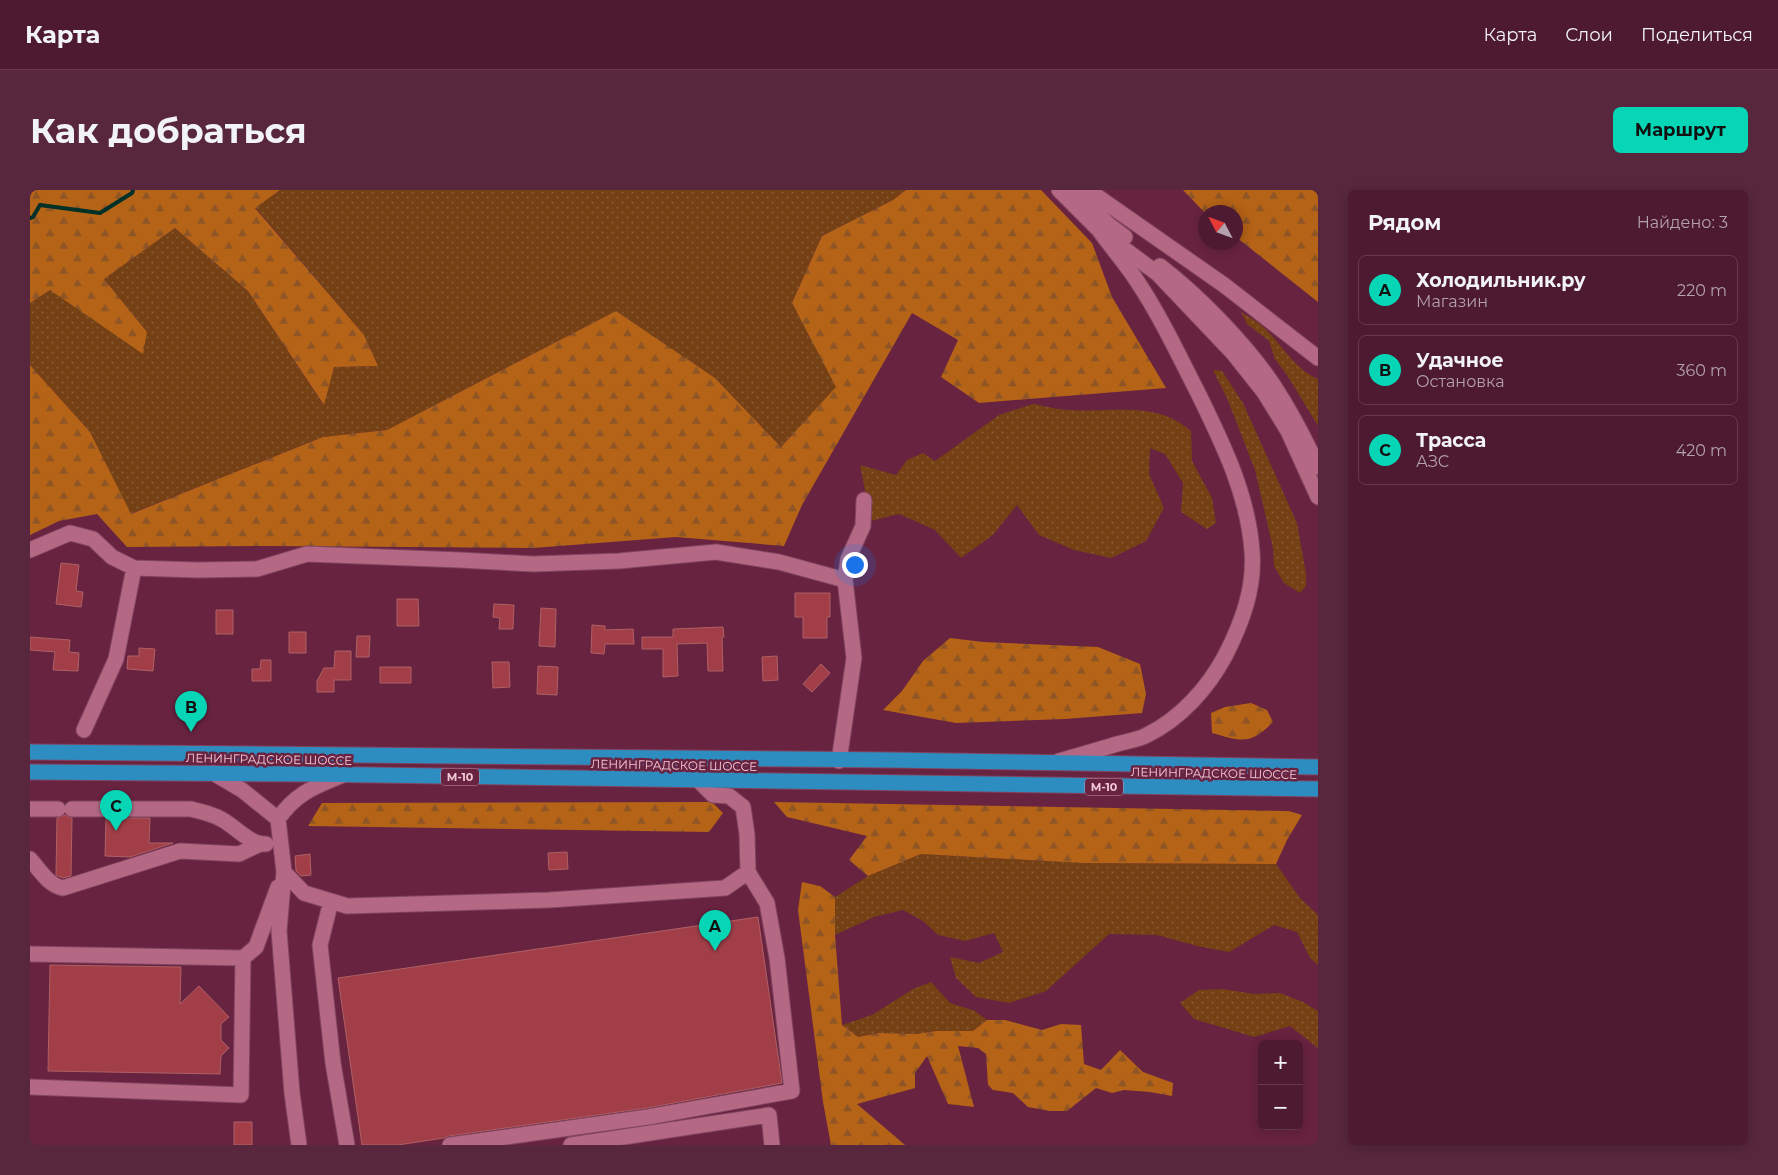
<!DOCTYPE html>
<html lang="ru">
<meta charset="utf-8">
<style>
:root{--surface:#4e1a31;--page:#58273d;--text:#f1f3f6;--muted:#b3a1ab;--line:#65384d;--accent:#06d5b6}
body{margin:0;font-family:Montserrat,sans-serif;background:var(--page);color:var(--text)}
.controls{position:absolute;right:15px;bottom:15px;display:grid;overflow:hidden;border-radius:8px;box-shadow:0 2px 12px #0003}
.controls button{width:45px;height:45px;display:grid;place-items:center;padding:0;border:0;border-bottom:1px solid var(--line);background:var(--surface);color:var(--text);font:25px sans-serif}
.compass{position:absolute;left:1168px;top:15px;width:45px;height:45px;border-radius:50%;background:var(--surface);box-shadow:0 2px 12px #0003;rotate:311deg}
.you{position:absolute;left:824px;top:374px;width:18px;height:18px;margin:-12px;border:4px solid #fff;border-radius:50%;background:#1a73e8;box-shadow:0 0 0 8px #1a73e833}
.badge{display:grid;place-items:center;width:32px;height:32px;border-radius:50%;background:var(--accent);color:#111;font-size:16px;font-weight:700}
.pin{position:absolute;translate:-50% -41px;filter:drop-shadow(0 1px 2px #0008)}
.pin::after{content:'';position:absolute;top:26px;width:18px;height:15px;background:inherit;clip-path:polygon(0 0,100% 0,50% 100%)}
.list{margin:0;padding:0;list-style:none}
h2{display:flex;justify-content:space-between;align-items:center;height:65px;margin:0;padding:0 20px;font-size:21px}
h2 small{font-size:16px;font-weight:400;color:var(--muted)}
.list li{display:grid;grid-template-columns:32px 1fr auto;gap:15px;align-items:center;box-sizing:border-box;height:70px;margin:0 10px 10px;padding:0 10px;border:1px solid var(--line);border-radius:8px}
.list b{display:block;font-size:19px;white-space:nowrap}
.list p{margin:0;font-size:16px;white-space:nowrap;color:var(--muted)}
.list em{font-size:16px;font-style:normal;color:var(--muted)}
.map{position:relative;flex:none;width:1288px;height:955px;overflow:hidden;border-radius:8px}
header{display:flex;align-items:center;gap:30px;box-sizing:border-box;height:70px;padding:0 25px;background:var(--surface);border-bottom:1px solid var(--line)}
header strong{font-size:24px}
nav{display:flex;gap:28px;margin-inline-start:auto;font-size:18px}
.intro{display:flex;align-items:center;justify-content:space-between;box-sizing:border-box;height:120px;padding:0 30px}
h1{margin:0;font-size:35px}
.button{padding:12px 22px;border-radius:8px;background:var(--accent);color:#111;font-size:18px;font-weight:700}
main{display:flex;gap:30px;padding:0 30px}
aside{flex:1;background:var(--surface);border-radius:8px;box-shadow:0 2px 12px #0003}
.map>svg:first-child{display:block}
.grass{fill:url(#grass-dots)}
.forest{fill:url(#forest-firs)}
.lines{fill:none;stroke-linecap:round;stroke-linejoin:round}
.stream{stroke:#003128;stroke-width:4}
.building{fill:#a23e48;stroke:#af6064}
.minor-casing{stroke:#80445f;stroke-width:17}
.highway-casing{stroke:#80445f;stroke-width:17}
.minor{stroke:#b46884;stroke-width:15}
.highway{stroke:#2d8dc0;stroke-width:15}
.labels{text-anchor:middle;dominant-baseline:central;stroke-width:5;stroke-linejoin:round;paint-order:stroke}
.shield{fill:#682341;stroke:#ca97a9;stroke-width:1}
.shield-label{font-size:11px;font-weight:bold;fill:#f4c9d6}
.street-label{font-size:12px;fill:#f4c9d6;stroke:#682341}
</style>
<header>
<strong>Карта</strong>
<nav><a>Карта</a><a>Слои</a><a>Поделиться</a></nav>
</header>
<div class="intro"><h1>Как добраться</h1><a class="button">Маршрут</a></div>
<main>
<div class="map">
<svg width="1288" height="955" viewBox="0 0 1288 955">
<defs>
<pattern id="grass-dots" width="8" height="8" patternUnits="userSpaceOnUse" patternTransform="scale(1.25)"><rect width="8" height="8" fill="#744014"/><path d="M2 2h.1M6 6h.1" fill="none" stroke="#885a35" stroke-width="1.8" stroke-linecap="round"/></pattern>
<pattern id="forest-firs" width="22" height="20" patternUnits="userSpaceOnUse" patternTransform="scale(1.25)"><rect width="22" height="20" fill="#b56316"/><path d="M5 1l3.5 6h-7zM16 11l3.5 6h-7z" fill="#8f5525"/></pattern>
</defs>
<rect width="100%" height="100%" fill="#682341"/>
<path class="grass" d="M250,0H876L863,10L792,46L762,113L807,197L751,257L685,188L586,121L357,240L293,247L100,324L60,242L0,175V113L20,100L117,142L74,89L145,38L218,101L293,214L304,177L348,176L334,145L225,17Z
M1211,122C1217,126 1225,130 1231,135C1250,151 1264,179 1288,189V236L1257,185L1245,169L1239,151L1217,134Z
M1183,180L1192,181L1213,213L1267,333L1276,384V396L1270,403L1254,393L1244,376L1243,358L1225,280L1197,208Z
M1003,214C1015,216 1028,220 1041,220C1084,223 1125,210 1161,241L1162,271L1182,308L1186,333L1177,339L1151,322L1153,293L1135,264L1120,258L1119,284L1134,318L1116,351L1081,368L1044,360L1009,345L987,315L963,345L931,368L905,340L869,324L841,331L830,275L866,285L877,270L893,263L905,271L969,225Z
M891,664L1052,673L1246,674L1270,708L1288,725V775L1280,768L1267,742L1244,735L1199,762L1167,756L1127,745L1079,744L1016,801L979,813L946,807L926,788L920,767L949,773L973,762L964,743L935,751L908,745L893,731L873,720L844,727L805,745V707L838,686Z
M901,792L920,813L945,821L957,830L943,841H906L887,844L849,843L828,847L812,835L842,825L883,799Z
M1193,799L1224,804L1250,803L1273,812L1288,821V858L1260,836L1224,847L1164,829L1150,813L1169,800Z"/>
<path class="forest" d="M0,0H250L225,18L334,145L348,176L304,177L294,215L218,101L145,38L74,89L117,142L113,164L20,100L0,113Z
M876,0H1011L1062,53L1082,107L1136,198L949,213L911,187L928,150L882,123L772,315L754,356L646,347L503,358L237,356L97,357L67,324L29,331L0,345V175L60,242L101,324L293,247L357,240L586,121L685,188L751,257L806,197L762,113L792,46L863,10Z
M1153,0H1288V112L1206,47V22L1175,23Z
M920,448L953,452L1068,457L1110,474L1116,504L1112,523L1035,529L926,533L853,520L872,501L893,471Z
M1221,513L1237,520L1243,532C1220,556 1211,551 1182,543L1181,523L1195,517Z
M682,612L693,623L679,642L278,636L292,613Z
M744,612L1259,621L1272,625L1257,650L1246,674L1052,673L891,664L838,686L819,670L837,646L757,627Z
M772,692L790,696L805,707V745L812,835L828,847L849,843L887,844L906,841H943L957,830H975L1012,840L1031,834L1051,835L1054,874L1071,880L1090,860L1113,882L1143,893L1142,906L1120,902L1094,900L1082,903L1066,898L1037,921H1020L998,917L983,903L963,900L958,895L956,864L948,858L928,856L944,917L918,914L897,866L885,883V898L827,914L875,955H801L793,912L768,720Z"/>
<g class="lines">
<path class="stream" d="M0,28L3,27L10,15L70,23L102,3L103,0"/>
</g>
<path class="building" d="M31,373L49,375L46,401L53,402L51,417L26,414Z
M765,403H800V427H797V448H773V427H765Z
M367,409H388L389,436H367Z
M464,414L484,415L483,439H469L470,428L463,427Z
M511,418L526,419L525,457L509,456Z
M186,420H203V444H186Z
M562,435L575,436V440L603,439L604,454H575L574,464L561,463Z
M693,437L694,447H692L693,481H678L677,453L647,454L648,486L633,487V459H612V447H643V439Z
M259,442H276V463H259Z
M327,446H340L339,467H326Z
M0,447L40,450L39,462L49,463L48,481L23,480L25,462L0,460Z
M109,458L125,459L123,481L97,479L98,466H109Z
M305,461H321V490H304V502H287V491L294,478H304Z
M747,466L748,490L733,491L732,467Z
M231,470H241V491H222V479H230Z
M462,472H479L480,497L463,498Z
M791,474L800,483L782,502L773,494Z
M508,476L528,477L527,505L507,504Z
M350,477H381V493H350Z
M35,625L42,628L41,686L33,688L26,685L27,628Z
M76,628H120L119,653H143L100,667L75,666Z
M537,662L538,679L519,680L518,663Z
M280,664L281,685L271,686L266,681L265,666Z
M728,727L752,893L617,918L419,946L414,948L368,955H332L308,788Z
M20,775L151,777L150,814L169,796L199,827L191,834V850L199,858L191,866L190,884L18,881Z
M204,932H222V955H204Z"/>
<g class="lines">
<g class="minor-casing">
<path id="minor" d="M1029,0L1069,40L1128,84L1203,163L1234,202L1258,241L1288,307
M1043,0L1079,35L1095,47
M1058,0L1194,95L1288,168
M1130,76C1169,106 1217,155 1244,196C1261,222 1275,249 1288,277
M0,360L40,343L63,349L82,367L104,378L168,380L227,379L277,364L430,370L503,374L589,371L686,362L749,372L815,390
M54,540L86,469L104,378
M809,571L824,468L815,390L818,369L833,336L834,310
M1029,571C1049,565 1068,560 1087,554C1097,551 1108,550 1117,545C1150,529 1178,498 1195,466C1212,433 1225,398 1222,361C1218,305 1193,254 1169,205C1149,166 1131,127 1107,91C1096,74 1081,57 1069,40
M183,583L212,600L248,629
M0,619H28
M42,619H161C172,622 182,624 191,629C205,636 220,655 236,654
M0,669C9,679 19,696 33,698L150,661L209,664L228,655
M254,682L274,703L317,716L519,710L695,698L718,682L717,644L713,617L699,606L683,605L668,590
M301,711L290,755L303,873L317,955
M0,764L213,768L226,757L248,697
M0,897L211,905L213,768
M269,955L262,903L249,741L254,682L248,629C266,603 284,597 313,585
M420,955L618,927L762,901L747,768L737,713L718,682
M541,955L739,925L742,955"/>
</g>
<g class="highway-casing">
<path id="highway" d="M0,562L860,570L1288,577
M0,582L275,584L1288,599"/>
</g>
<use href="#minor" class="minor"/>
<use href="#highway" class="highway"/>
</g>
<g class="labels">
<g class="shield">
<rect x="411" y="578.5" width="38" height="17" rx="4"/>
<rect x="1055" y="588.5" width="38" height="17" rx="4"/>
</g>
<g class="shield-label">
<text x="430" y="587">М-10</text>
<text x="1074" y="597">М-10</text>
</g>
<g class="street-label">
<text transform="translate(239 569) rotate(1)">ЛЕНИНГРАДСКОЕ ШОССЕ</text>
<text transform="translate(644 575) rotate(1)">ЛЕНИНГРАДСКОЕ ШОССЕ</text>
<text transform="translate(1184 583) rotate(1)">ЛЕНИНГРАДСКОЕ ШОССЕ</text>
</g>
</g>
</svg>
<div class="controls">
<button>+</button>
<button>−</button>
</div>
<svg class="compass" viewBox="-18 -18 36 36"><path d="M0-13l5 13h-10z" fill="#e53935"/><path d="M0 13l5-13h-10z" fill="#b3a1ab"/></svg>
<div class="you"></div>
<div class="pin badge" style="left:685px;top:761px">A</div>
<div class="pin badge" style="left:161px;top:542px">B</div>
<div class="pin badge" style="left:86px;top:641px">C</div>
</div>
<aside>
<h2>Рядом<small>Найдено: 3</small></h2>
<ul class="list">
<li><span class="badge">A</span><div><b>Холодильник.ру</b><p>Магазин</p></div><em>220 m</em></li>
<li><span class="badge">B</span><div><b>Удачное</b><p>Остановка</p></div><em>360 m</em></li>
<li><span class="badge">C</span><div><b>Трасса</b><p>АЗС</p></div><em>420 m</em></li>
</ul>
</aside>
</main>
